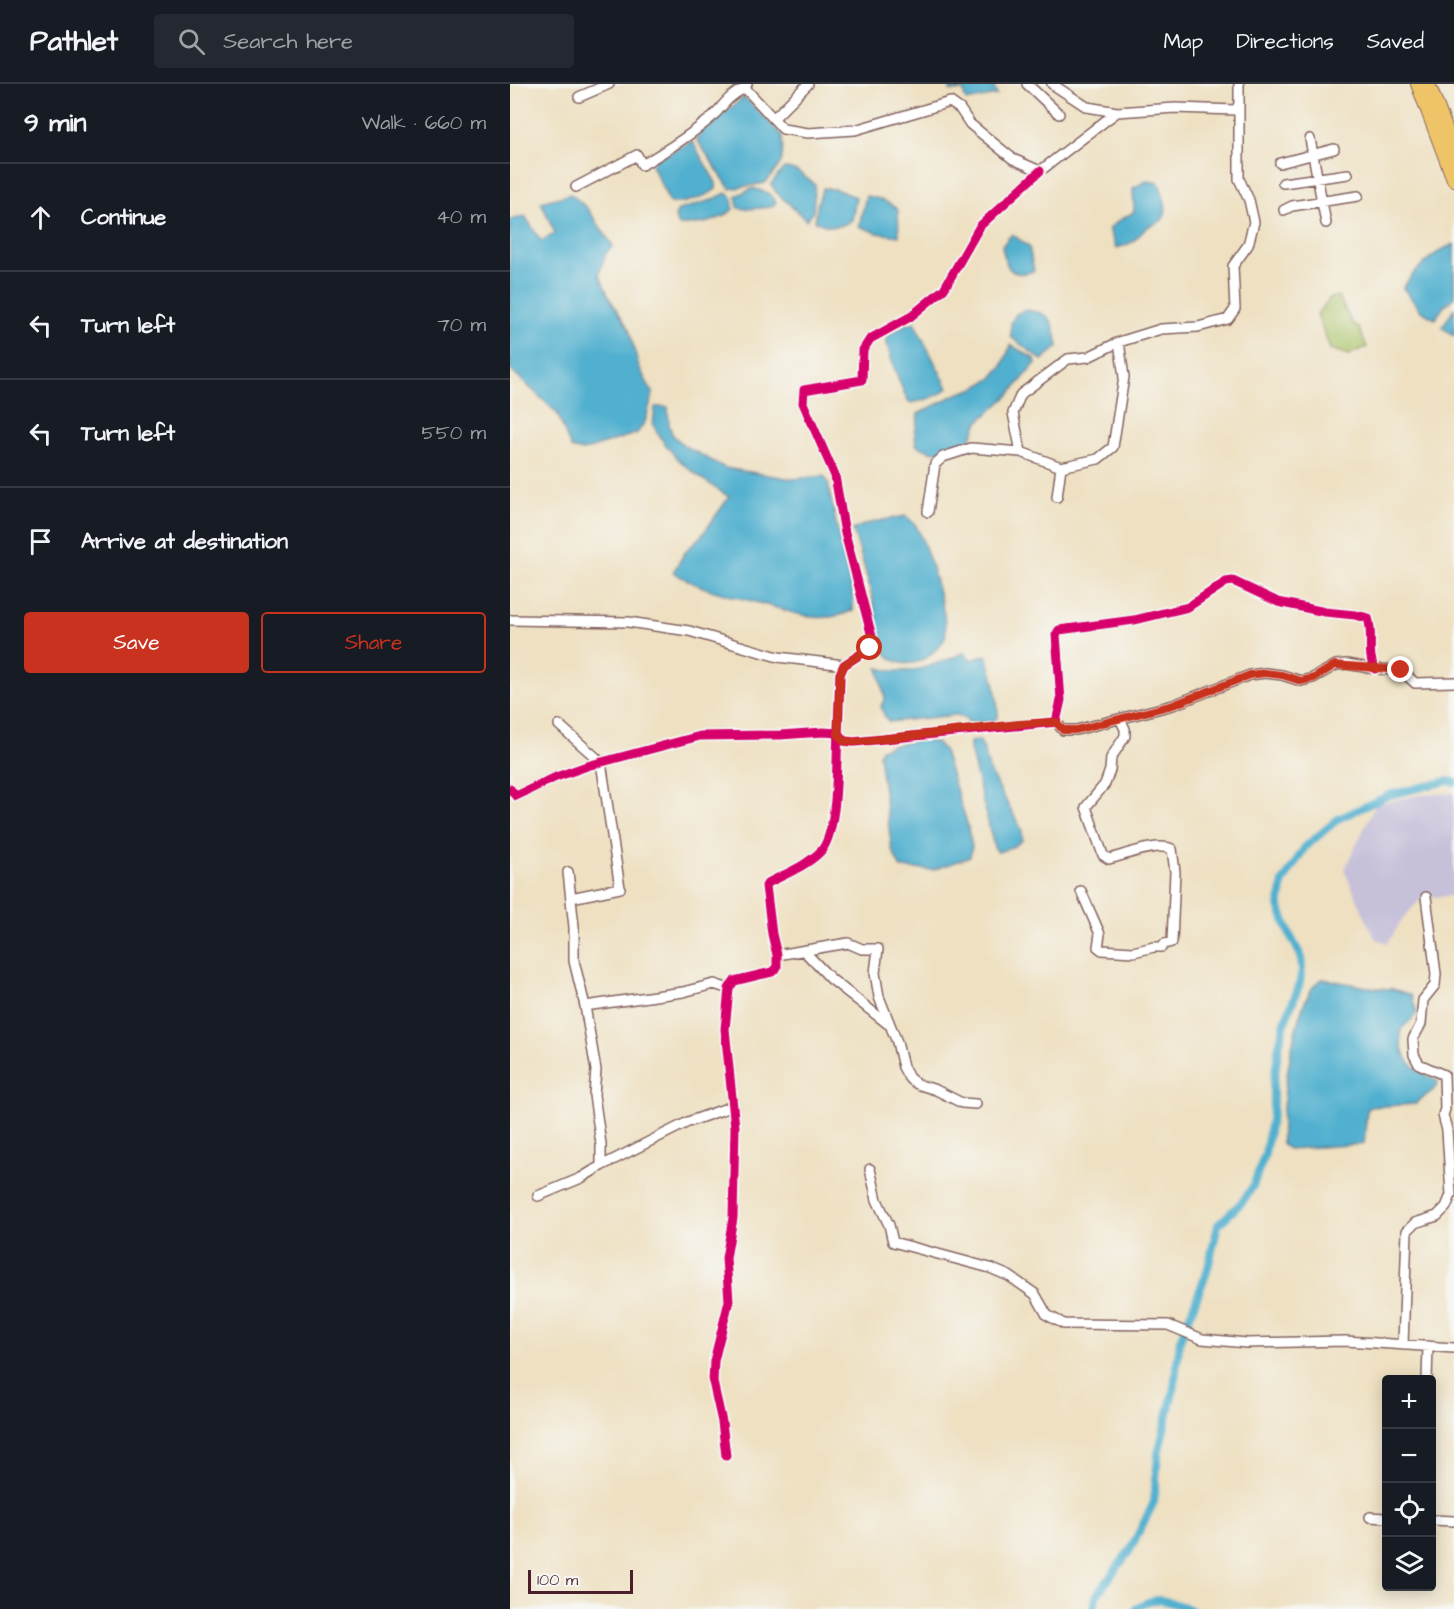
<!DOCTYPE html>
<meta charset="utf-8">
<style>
:root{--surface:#171b24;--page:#242831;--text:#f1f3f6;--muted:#9ea1a6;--line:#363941;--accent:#c8321e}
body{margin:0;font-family:"Architects Daughter",sans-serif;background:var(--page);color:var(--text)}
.controls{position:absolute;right:18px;bottom:18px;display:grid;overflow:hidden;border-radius:6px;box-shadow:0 3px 15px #0003}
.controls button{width:54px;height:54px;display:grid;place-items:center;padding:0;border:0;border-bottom:2px solid var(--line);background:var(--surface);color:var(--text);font:30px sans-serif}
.scale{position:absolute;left:18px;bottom:15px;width:105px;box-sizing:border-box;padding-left:6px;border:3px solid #4a1f2b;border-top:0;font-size:16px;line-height:21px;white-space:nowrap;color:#4a1f2b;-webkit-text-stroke:4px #f6f6f2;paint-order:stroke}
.stop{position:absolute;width:18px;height:18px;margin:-14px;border:4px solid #c8321e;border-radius:50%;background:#fff}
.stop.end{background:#c8321e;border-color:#fff;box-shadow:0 2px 6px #0008}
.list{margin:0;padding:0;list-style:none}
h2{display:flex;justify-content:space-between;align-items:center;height:78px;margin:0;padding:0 24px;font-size:26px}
h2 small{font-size:20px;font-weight:400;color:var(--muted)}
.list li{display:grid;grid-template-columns:39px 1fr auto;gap:18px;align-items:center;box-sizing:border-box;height:108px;padding:0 24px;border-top:2px solid var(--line)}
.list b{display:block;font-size:22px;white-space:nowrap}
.list em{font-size:20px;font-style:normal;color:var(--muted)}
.actions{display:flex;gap:12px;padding:18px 24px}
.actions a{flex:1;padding:14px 0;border:2px solid var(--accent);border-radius:6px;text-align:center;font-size:21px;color:var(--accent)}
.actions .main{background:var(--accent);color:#fff}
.icon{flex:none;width:33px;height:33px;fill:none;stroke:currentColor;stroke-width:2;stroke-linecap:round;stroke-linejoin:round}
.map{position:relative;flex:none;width:944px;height:1525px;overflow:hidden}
header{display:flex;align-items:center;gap:36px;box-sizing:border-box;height:84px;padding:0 30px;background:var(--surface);border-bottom:2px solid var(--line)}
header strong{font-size:28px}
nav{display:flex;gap:33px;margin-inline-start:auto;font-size:21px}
.search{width:420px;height:54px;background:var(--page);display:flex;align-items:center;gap:15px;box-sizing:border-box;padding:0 21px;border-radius:6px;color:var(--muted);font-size:22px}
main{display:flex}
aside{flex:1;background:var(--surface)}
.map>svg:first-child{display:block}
.industrial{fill:#c6c0d9}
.green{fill:#acc46a;stroke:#7b724a;stroke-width:1.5}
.water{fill:#51b0cf;stroke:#4e687d;stroke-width:1.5}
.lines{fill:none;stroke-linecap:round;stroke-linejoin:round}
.canal{stroke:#51b0cf;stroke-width:8}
.minor-casing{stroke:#836360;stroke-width:12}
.highway-casing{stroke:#836360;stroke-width:16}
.minor{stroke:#fff;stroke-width:9}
.highway{stroke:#efc469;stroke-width:14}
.cycleway-casing{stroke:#f6f6f2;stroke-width:13}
.cycleway{stroke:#d6006c;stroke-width:9}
.route{stroke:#c8321e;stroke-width:8}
</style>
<header>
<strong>Pathlet</strong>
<div class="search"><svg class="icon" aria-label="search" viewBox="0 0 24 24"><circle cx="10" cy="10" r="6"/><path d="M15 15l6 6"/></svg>Search here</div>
<nav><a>Map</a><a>Directions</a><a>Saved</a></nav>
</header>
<main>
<aside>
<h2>9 min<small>Walk · 660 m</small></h2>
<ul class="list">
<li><svg class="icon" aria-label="ahead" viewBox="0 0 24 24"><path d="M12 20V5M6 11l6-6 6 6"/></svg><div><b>Continue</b></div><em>40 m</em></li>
<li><svg class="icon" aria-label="left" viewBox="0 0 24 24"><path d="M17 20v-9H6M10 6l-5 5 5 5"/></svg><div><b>Turn left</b></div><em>70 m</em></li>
<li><svg class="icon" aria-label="left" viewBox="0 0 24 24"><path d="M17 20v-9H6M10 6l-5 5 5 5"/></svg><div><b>Turn left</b></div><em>550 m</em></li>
<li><svg class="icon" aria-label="arrive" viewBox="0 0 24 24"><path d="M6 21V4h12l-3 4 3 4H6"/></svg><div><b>Arrive at destination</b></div></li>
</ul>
<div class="actions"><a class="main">Save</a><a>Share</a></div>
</aside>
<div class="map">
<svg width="944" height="1525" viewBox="0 0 944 1525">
<rect width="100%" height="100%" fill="#f6f6f2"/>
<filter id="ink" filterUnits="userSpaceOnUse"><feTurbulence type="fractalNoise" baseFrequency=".0167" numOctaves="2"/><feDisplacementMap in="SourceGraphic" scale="12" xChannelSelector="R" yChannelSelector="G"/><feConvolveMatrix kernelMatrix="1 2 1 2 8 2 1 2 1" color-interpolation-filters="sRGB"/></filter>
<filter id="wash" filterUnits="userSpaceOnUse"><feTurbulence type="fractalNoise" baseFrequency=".008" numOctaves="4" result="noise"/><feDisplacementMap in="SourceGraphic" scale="24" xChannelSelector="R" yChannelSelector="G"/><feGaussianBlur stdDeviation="1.35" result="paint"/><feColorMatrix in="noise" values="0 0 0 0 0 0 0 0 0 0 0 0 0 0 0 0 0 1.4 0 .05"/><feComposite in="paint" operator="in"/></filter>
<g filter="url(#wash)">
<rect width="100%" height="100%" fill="#eee0c1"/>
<path class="industrial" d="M944,709V812L913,813L893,834L878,859L865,855L834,786L866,720L909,711Z"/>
<path class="green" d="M828,212L842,239L848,243L857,263L838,271L820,265L807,230L820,214Z"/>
<path class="water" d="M438,0H483L487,11L456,17L453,6L441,7Z
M234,13L272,51C274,78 273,79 255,99L220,105L187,56L189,50Z
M182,57L206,99V105C196,113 172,121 160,119L142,81L145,76Z
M274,84C287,84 296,94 305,101L303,128L296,136L266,108L261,100Z
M637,97L649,99C652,109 661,128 651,137C647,140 642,140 638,143C623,155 628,159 606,164L599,145L608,137L624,128L623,104Z
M243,104L260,110L266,118L262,123L237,125L228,124L226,112Z
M313,104L325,105L346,113L342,136C328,145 320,144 305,137L308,118Z
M216,109L222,113L223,125C211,138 185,142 168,141L165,133L168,126L202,116Z
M61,110L77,124L103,162L96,169L89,190L100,215L119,245L129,283L143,310L135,338L127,349L73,367L61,364L47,329L0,285V136L15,132L31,157L45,149L31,118Z
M356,112C369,114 378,117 388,126L389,152L367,149L349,142Z
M502,150L519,163L524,187C499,195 496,183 492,162Z
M944,160V214L935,221L925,235L911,227L893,204C904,186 924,168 944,160Z
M944,225V252L932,243Z
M514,226C542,228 544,237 548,263L532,276L501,253V239L506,230Z
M404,238L438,304C428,313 413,317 400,319C392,308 377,266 376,253L396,240Z
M501,261L525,275L526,279L499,311L468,338L461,354L452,363L423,368L407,362C402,348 408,343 408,330L447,310L465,304L481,295L492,282Z
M145,323H158L159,341L162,350L173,361L215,384L283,395L314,392L318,399L330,459L343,511V526C310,543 281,527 249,519C219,511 190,506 163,488L176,467L193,450L219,413C186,391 162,377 143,341Z
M396,432C399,435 403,438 406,442C416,460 439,533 435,553C434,559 428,563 424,567C408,584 382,585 372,562C368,553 368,540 366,530C360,501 352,474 343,446C358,437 378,436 396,432Z
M454,569L461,576L476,571C484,592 488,611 488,633L481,638L460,639L455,634L446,631L379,638L375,633L371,622L375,614L368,584C402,593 422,581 454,569Z
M411,656L425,658L433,665L457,739L462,763L460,773L423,786L391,784L382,766L369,671L371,665L382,661Z
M469,656L474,666L480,688L512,746V756L504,762L488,768L484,763L460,665V658Z
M813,895L863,904L883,905L901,911L907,928L904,933L891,945C888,975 904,986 928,997C926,1009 913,1011 906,1020L859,1023L857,1026L854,1060L778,1065L772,1060C769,1031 784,905 813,895Z"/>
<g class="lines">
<path class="canal" d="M584,1525L586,1512L620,1466L644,1418L648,1370L664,1304L670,1256L697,1188L708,1141L733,1117L743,1102L755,1070L763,1025V1003L769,961L776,935L789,902L792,886L791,872L779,849L769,822L773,798L795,763L828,735L879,711L937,697L944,698
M626,1525C647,1509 657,1518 680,1525"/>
</g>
</g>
<g filter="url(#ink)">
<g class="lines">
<g class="minor-casing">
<path id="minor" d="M517,0L549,30
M542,0L577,23L607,28L665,24L726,26L729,20V0
M235,4L273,45L298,49L345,46L440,18L450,25L460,40L503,75L530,87L607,28
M69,13L99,0
M264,34L298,0
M800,55L816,139
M770,79L824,65
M773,99L838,90
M66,103L127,71L132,81C154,68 176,54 196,38C212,26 214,14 235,4L237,0
M774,126L782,122L848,112
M511,368L503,329L511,310L558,275L578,273L609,258
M547,413L551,383L588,375L603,363L614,293L609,258L651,245L688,243L718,235L725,225L723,182L738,161L744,138L739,116L729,95V20
M418,428L425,380L433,373L461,364L511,368L551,383
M0,536L118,538L179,547L268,573L334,581
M546,638L553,646H566L663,621L740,591L755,589L772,591L791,597L803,594L826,581L837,580L865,585L891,586L905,599L944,598
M49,641L91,678L110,804L61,814
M0,705L6,712L46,693L77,682L190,652L270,651L313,648L328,649L330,590L334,581L360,564L362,553L335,449L325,392L293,319L294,306L352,296L353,266L360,255L400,233L434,205L470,142L530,87
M571,807L590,850L588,863L592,866L623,868L644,863H652L654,860L662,858L665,788L662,765C648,758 615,771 599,775L593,771L576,723L595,700L600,686L601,674L615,652V645L610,635
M294,867L321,895L378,940
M267,871L338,859L352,865H368L365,889L369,913L387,958L393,983L399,994L407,1000L426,1006L452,1019L466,1020
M75,922L173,908L204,900L219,905
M91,1082L178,1038L223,1022
M360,1085L367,1116L379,1141L383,1158L480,1184L499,1192L525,1210L537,1231L554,1240L658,1241L692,1255L737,1259L835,1257L944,1264
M28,1112L71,1094L91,1082V1060L84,1011L86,986L75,922L64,877V843L58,788
M893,1261L897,1147L905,1139L927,1132L936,1123L941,1111L937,1046L933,1031L935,1025L934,991L909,980L904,971L903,955L911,940L913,916L925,901L926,890L916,813
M917,1296L918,1262
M216,1372L212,1338L203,1298L204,1277L219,1217L216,1174L223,1134L225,1043L215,945L219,905L224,897L262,888L267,883V871L262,850L256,802L258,799C275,790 296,782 310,768C329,749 326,677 328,649L334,657L344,658L546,638L551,616L546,551L549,546L624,536L678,523L716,498L723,497L768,518L815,528L845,531L858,534C864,551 856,570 865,585
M860,1433L876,1434
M922,1436L944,1437"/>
</g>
<g class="highway-casing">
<path id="highway" d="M908,0L944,95
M918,0L944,67"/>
</g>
<use href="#minor" class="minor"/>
<use href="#highway" class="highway"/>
<g class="cycleway-casing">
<path id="cycleway" d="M0,705L6,712L46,693L77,682L190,652L270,651L313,648L328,649L330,590L334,581L360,564L362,553L335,449L325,392L293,319L294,306L352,296L353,266L360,255L400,233L434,205L470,142L530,87
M216,1372L212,1338L203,1298L204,1277L219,1217L216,1174L223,1134L225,1043L215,945L219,905L224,897L262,888L267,883V871L262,850L256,802L258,799C275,790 296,782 310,768C329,749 326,677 328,649L334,657L344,658L546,638L551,616L546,551L549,546L624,536L678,523L716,498L723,497L768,518L815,528L845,531L858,534C864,551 856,570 865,585"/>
</g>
<use href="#cycleway" class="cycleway"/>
</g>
</g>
<g class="lines" filter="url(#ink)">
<path class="route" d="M360,564L334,581L330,590L328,650L334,657L344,658L509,640L546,638L553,646H566L663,621L740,591L755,589L772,591L791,597L804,594L825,581L891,586"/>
</g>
</svg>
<div class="controls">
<button>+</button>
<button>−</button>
<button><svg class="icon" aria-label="locate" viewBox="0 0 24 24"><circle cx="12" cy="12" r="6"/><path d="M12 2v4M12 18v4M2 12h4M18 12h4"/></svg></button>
<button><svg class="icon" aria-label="layers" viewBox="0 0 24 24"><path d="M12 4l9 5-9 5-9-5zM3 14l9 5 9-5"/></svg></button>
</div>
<div class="scale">100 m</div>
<div class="stop" style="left:360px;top:564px"></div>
<div class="stop end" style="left:891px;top:586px"></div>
</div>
</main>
